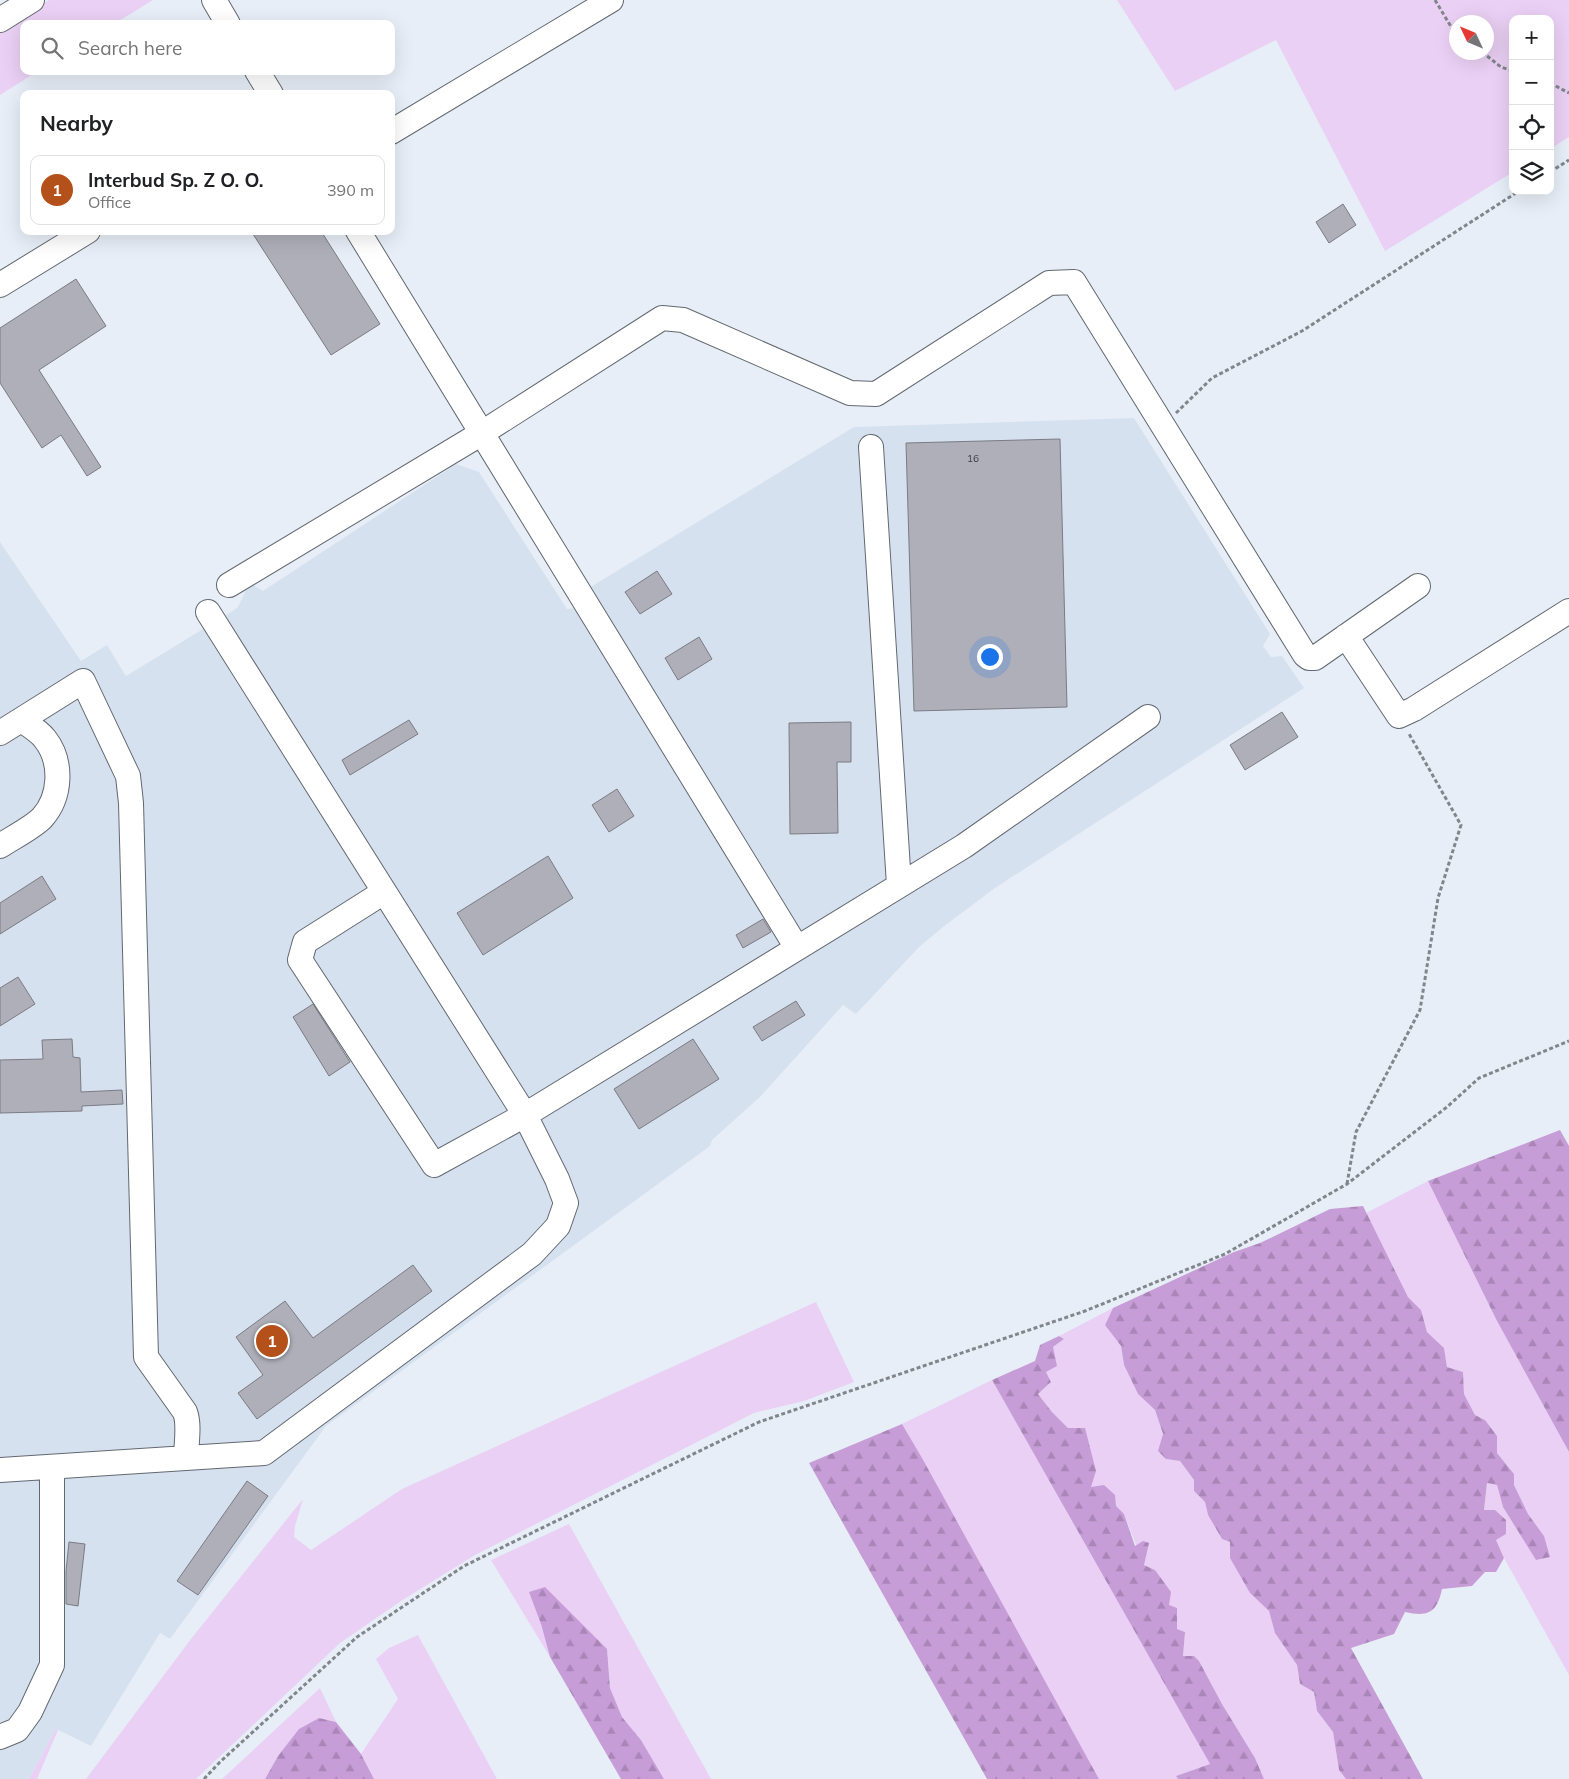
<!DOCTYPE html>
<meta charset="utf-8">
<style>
:root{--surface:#fff;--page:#f2f2f2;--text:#202124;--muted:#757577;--line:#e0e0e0;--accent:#b4511a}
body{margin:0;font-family:Mulish,sans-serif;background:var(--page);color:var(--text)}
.controls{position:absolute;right:15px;top:15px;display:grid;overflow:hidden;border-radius:10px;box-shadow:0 5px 20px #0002}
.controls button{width:45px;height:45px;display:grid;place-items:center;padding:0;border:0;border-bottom:1px solid var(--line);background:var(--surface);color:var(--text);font:25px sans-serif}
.compass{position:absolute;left:1449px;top:15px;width:45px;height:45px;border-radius:50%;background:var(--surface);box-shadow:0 5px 20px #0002;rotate:314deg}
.you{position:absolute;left:989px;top:656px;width:18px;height:18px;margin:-12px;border:4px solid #fff;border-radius:50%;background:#1a73e8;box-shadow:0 0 0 8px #1a73e833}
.badge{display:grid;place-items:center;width:32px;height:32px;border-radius:50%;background:var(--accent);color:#fff;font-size:16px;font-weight:700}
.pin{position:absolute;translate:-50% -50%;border:2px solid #fff;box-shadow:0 1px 5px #0006}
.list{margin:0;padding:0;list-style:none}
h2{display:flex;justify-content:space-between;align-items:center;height:65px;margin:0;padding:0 20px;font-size:21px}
h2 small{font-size:16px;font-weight:400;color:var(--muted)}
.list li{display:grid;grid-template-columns:32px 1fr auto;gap:15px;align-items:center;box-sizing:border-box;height:70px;margin:0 10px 10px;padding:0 10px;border:1px solid var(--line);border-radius:10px}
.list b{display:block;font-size:19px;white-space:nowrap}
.list p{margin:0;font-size:16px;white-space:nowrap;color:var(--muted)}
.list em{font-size:16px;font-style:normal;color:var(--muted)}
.icon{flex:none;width:28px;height:28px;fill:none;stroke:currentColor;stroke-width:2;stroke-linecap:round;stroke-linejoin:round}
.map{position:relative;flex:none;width:1569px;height:1779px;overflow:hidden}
.search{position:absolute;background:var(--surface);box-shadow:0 5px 20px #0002;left:20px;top:20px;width:375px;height:55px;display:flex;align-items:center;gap:12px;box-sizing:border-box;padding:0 18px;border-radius:10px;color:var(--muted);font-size:19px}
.panel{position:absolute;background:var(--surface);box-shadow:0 5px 20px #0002;left:20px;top:90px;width:375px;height:145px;border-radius:10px}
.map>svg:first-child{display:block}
.built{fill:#d6e1f0}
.grass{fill:#ead0f4;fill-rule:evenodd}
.forest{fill:url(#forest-firs)}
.building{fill:#afafb9;stroke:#7b7b84}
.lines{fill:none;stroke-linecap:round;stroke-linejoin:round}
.minor-casing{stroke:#636870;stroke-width:26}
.path{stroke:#82868c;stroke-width:3;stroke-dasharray:4 2.5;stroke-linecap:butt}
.minor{stroke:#fff;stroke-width:24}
.labels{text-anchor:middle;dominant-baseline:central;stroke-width:5;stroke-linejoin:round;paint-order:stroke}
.number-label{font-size:10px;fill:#3c3d42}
</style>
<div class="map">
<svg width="1569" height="1779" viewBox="0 0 1569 1779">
<defs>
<pattern id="forest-firs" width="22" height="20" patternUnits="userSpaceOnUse" patternTransform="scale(1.25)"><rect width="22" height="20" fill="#c79dd7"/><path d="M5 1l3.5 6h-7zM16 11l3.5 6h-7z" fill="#aa86b8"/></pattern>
</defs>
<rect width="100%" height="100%" fill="#e7eef7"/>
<path class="built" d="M1134,418L1270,634L1263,646L1271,657L1282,656L1304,688L995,888L943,927L919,947L856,1014L843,1005L760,1097L712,1140L710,1146L326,1426L170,1639L160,1633L91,1746L56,1729L29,1779H0V542L81,661L107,645L126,676L231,612L238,607L246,590L253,585L263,591L456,464L479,472L567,609L576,608L574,597L854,427Z"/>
<path class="grass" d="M49,0H153L114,24H24V71H38L0,95V31Z
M1117,0H1569V137L1550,149V19H1513V172L1385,251L1276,40L1175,91ZM1456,22H1486V52H1456Z
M1428,1181L1497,1321L1569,1452V1675L1504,1558L1496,1540L1506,1534L1484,1510L1487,1483L1497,1485L1503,1507L1544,1536L1528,1514L1514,1485V1474L1497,1453V1436L1485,1420L1475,1415L1464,1394L1463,1372L1447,1367L1444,1348L1427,1332L1421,1310L1408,1297L1366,1213Z
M816,1302L854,1382L804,1401L754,1413L475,1555L401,1601L340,1643L196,1779H86L191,1639L303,1499L295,1526L294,1537L311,1550L402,1489Z
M1113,1308L1105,1325L1121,1346L1124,1365L1138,1394L1155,1410L1163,1435L1166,1459L1180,1461L1194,1480V1491L1205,1502L1208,1515L1222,1539L1230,1542L1250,1593L1269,1611L1275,1633L1297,1665L1300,1684L1314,1692L1317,1711L1333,1732L1339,1770L1346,1779H1264L1255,1758L1222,1704L1199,1661L1183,1656L1185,1632L1177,1629L1155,1570L1144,1565L1124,1514L1091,1487L1068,1428L1052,1412L1038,1394L1051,1382L1046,1372L1053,1347L1064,1339L1059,1336Z
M992,1380L1210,1764L1176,1776L1178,1779H1099L902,1424Z
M569,1524L711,1779H664L641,1740L622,1717L610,1688L607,1649L541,1624L550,1657L491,1560Z
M418,1635L425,1648L497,1779H374L361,1754L398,1699L376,1659L389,1648Z
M320,1688L336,1722L319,1718L278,1756L265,1779H222Z
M56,1729L58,1730L37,1779H29Z"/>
<path class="forest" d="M1560,1130L1569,1146V1452L1497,1321L1428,1181Z
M1363,1206L1408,1297L1421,1310L1427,1332L1444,1348L1447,1367L1463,1372L1464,1394L1475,1415L1485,1420L1497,1436V1453L1514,1474V1485L1528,1514L1544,1536L1550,1557L1536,1560L1503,1507L1497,1485L1487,1483L1484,1510H1495L1506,1520V1534L1496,1540L1504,1558L1496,1572H1485L1472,1586L1442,1589C1437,1613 1428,1617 1405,1612L1394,1634L1351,1648L1423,1779H1346L1339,1770L1333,1732L1317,1711L1314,1692L1300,1684L1297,1665L1275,1633L1269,1611L1250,1593L1230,1558V1542L1222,1539L1208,1515L1205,1502L1194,1491V1480L1180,1461L1166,1459L1158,1451L1163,1434L1155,1410L1138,1394L1124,1365L1121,1346L1105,1325L1113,1308L1234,1252L1260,1243L1330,1209Z
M1059,1336L1064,1339L1053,1347L1057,1366L1046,1372L1051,1382L1038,1394L1052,1412L1068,1428H1085L1096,1471L1091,1487L1104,1485L1115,1495L1116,1506L1124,1514L1135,1546L1143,1541L1149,1543L1144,1565L1155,1570L1171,1592L1169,1605L1177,1608V1629L1185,1632L1183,1656H1194L1199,1661L1222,1704L1255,1758L1264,1779H1178L1176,1776L1210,1764L992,1380L1035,1361L1040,1345Z
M902,1424L922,1458L1099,1779H987L809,1463Z
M545,1587L607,1649L610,1688L622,1717L641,1740L664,1779H621L550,1657L541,1624L529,1592Z
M319,1718L336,1722L361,1754L374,1779H265L278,1756L299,1729Z"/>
<path class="building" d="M1343,204L1356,225L1329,243L1316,222Z
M251,231H321L380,324L331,355Z
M76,279L106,326L39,370L101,467L87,476L61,435L42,448L0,383V328Z
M1060,439L1067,707L914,711L906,443Z
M657,571L672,594L640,614L625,592Z
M699,637L712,659L678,680L665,658Z
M1282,712L1298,737L1245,770L1230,745Z
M409,720L418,734L350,775L342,760Z
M851,722V762H837L838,833L790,834L789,723Z
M617,789L634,816L609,832L592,805Z
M548,856L573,898L483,955L457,913Z
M42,876L56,899L0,934V903Z
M763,919L771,932L743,948L736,935Z
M18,977L35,1004L0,1026V988Z
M796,1001L805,1015L762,1041L753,1027Z
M313,1004L350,1062L329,1076L293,1017Z
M72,1039L73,1057L80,1058L81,1092L122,1090L123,1104L82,1106V1111L0,1113V1060L43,1059L42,1040Z
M693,1039L719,1079L639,1129L614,1089Z
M413,1265L432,1291L257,1419L238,1393L263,1375L236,1337L285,1301L313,1338Z
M247,1481L268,1496L198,1595L177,1581Z
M69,1542L85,1544L78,1606L66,1604V1571Z"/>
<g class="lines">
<g class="minor-casing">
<path id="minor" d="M214,0L228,24
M0,20L32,0
M257,71L271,94
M391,132L611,0
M358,231L797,948
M0,285L88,231
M871,447L899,885
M229,585L482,433L662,318L683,320L850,393L876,394L1049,283L1074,282L1305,655L1309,658H1315L1418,586
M1346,636L1399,716L1414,709L1569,611
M0,733L83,681L128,776L131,803L146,1357L185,1412C190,1425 186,1444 186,1458
M0,846C12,838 32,828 42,818C61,797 63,762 45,739C39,731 30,726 21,720
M384,892L305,942L300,960L434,1165L525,1115L964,846L1148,717
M0,1470L264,1453L532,1254L558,1226L566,1203L557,1179L525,1115L208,612
M0,1737L17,1730L30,1712L52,1665V1467"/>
</g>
<path class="path" d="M1435,0L1453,30L1456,33
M1482,52L1501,67L1513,71
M1550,83L1569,93
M1550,172L1569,160
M1176,413L1212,378L1302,331L1519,191
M1347,1184L1356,1132L1420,1010L1438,898L1461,825L1408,732
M204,1779L220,1762L357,1637L464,1566L759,1422L1085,1311L1225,1254L1347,1184L1447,1107L1479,1078L1569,1041"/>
<use href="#minor" class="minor"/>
</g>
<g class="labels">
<g class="number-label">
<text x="973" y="458">16</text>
</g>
</g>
</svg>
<div class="controls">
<button>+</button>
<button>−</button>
<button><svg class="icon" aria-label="locate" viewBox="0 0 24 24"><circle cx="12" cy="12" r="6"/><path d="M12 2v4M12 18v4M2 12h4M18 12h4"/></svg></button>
<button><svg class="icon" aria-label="layers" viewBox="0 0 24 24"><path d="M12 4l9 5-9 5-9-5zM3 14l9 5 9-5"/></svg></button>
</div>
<svg class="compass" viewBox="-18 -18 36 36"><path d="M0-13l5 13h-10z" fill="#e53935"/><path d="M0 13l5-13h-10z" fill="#757577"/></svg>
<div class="you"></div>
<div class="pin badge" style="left:272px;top:1341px">1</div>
<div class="search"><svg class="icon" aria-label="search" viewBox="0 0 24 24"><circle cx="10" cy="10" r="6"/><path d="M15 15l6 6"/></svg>Search here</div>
<section class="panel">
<h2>Nearby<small></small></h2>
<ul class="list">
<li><span class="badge">1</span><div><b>Interbud Sp. Z O. O.</b><p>Office</p></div><em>390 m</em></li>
</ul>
</section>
</div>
